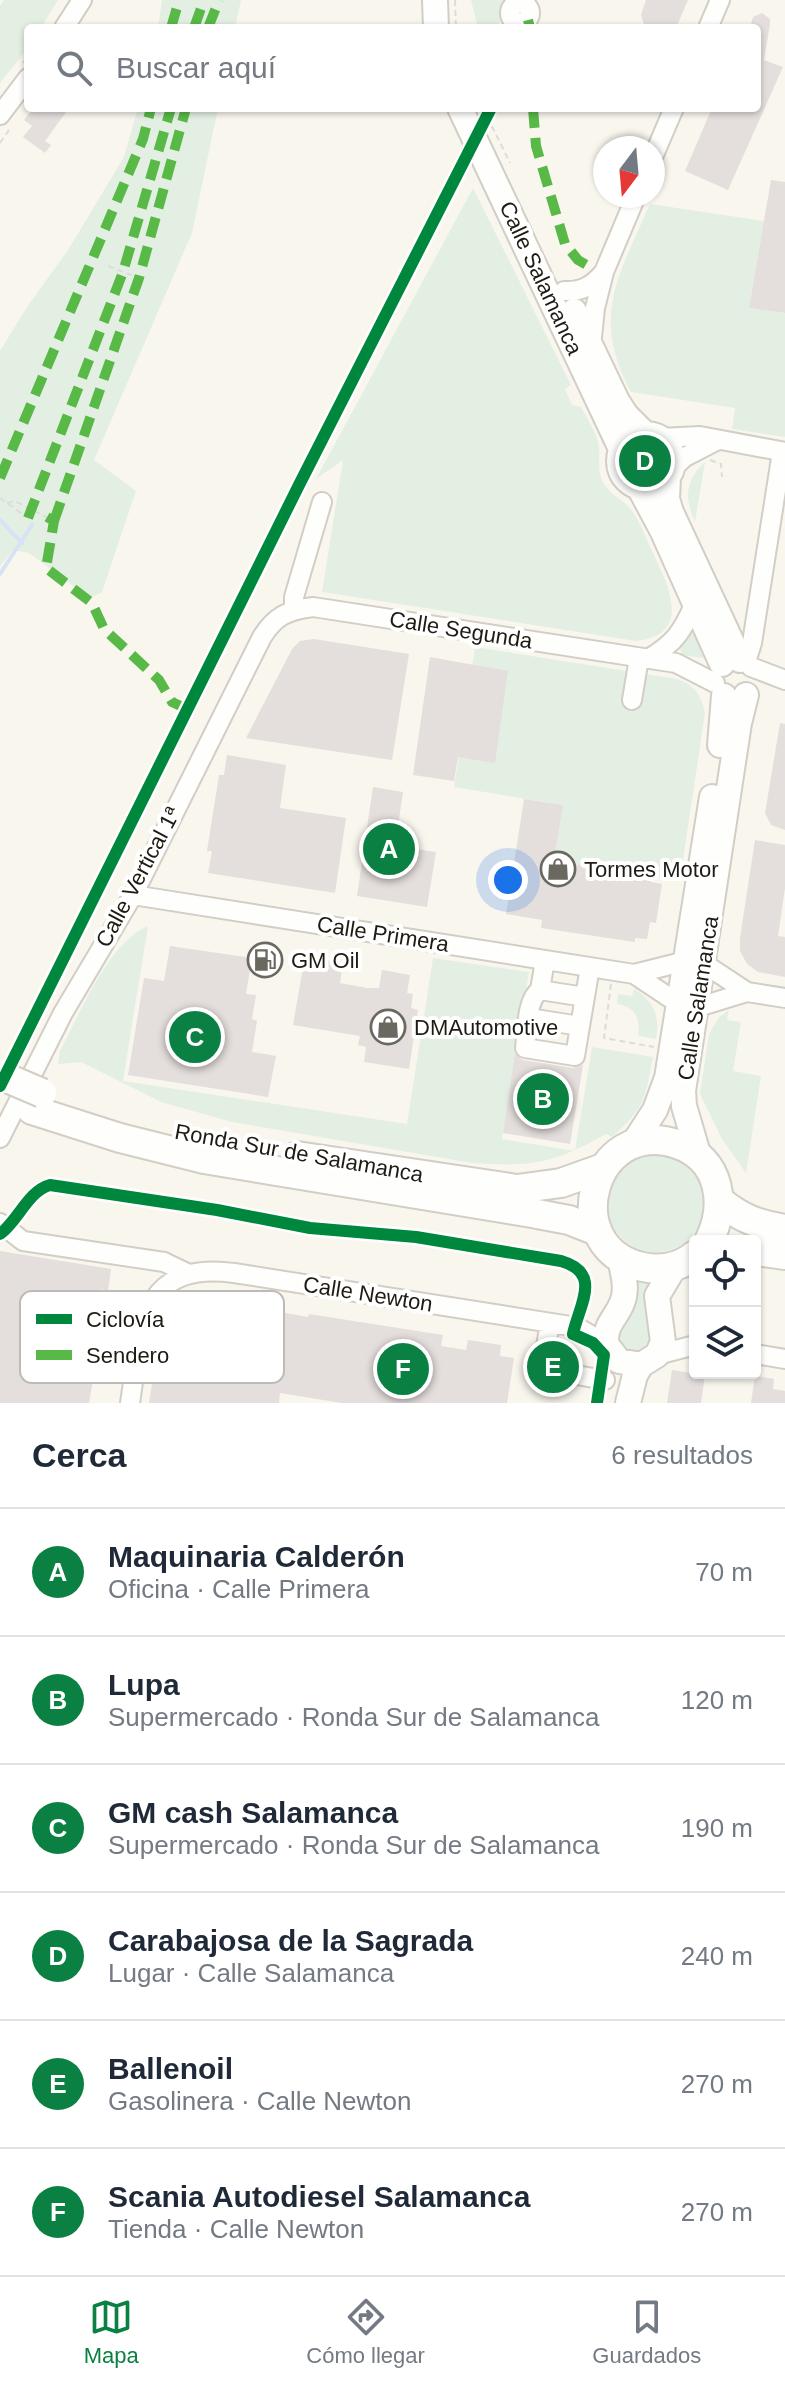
<!DOCTYPE html>
<html lang="es">
<meta charset="utf-8">
<style>
:root{--surface:#fff;--page:#f2f2f3;--text:#1f2937;--muted:#747a83;--line:#e0e1e3;--accent:#0b8043}
body{margin:0;font-family:Arial,sans-serif;background:var(--page);color:var(--text)}
.controls{position:absolute;right:24px;bottom:24px;display:grid;overflow:hidden;border-radius:8px;box-shadow:0 2px 6px #0004}
.controls button{width:72px;height:72px;display:grid;place-items:center;padding:0;border:0;border-bottom:2px solid var(--line);background:var(--surface);color:var(--text);font:40px sans-serif}
.compass{position:absolute;left:593px;top:136px;width:72px;height:72px;border-radius:50%;background:var(--surface);box-shadow:0 2px 6px #0004;rotate:196deg}
.you{position:absolute;left:508px;top:880px;width:28px;height:28px;margin:-20px;border:6px solid #fff;border-radius:50%;background:#1a73e8;box-shadow:0 0 0 12px #1a73e833}
.badge{display:grid;place-items:center;width:52px;height:52px;border-radius:50%;background:var(--accent);color:#fff;font-size:26px;font-weight:700}
.pin{position:absolute;translate:-50% -50%;border:4px solid #fff;box-shadow:0 2px 8px #0006}
.list{margin:0;padding:0;list-style:none}
h2{display:flex;justify-content:space-between;align-items:center;height:104px;margin:0;padding:0 32px;font-size:34px}
h2 small{font-size:26px;font-weight:400;color:var(--muted)}
.list li{display:grid;grid-template-columns:52px 1fr auto;gap:24px;align-items:center;box-sizing:border-box;height:128px;padding:0 32px;border-top:2px solid var(--line)}
.list b{display:block;font-size:30px;white-space:nowrap}
.list p{margin:0;font-size:26px;white-space:nowrap;color:var(--muted)}
.list em{font-size:26px;font-style:normal;color:var(--muted)}
.icon{flex:none;width:44px;height:44px;fill:none;stroke:currentColor;stroke-width:2;stroke-linecap:round;stroke-linejoin:round}
.map{position:relative;flex:none;width:785px;height:1403px;overflow:hidden}
.search{position:absolute;background:var(--surface);box-shadow:0 2px 6px #0004;left:24px;right:24px;top:24px;height:88px;display:flex;align-items:center;gap:20px;box-sizing:border-box;padding:0 28px;border-radius:8px;color:var(--muted);font-size:30px}
.sheet{height:872px;background:var(--surface)}
nav{display:flex;justify-content:space-around;align-items:center;box-sizing:border-box;height:112px;border-top:2px solid var(--line);background:var(--surface);font-size:22px;color:var(--muted)}
nav a{display:grid;justify-items:center;gap:4px}
nav .on{color:var(--accent)}
.map>svg:first-child{display:block}
.green{fill:#e4efe4}
.lines{fill:none;stroke-linecap:round;stroke-linejoin:round}
.stream{stroke:#d7e3f4;stroke-width:4}
.building{fill:#e4dedc}
.minor-casing{stroke:#d2cec6;stroke-width:22}
.major-casing{stroke:#d2cec6;stroke-width:28}
.highway-casing{stroke:#d2cec6;stroke-width:32}
.path{stroke:#dddcda;stroke-width:2;stroke-dasharray:6 4;stroke-linecap:butt}
.minor{stroke:#fefefc;stroke-width:18}
.major{stroke:#fefefc;stroke-width:24}
.highway{stroke:#fefefc;stroke-width:28}
.highway-bridge-casing{stroke:#d2cec6;stroke-width:32;stroke-linecap:butt}
.highway-bridge{stroke:#fefefc;stroke-width:28}
.quiet{stroke:#58b947;stroke-width:10;stroke-dasharray:20 10;stroke-linecap:butt}
.cycleway-casing{stroke:#fff;stroke-width:17}
.cycleway{stroke:#00873e;stroke-width:12}
.labels{text-anchor:middle;dominant-baseline:central;stroke-width:8;stroke-linejoin:round;paint-order:stroke}
.street-label{font-size:22px;fill:#1e1b12;stroke:#fff}
.poi-label{font-size:22px;fill:#1e1b12;stroke:#fff;text-anchor:start}
.key{fill:#fff;stroke:#bcbbb8;stroke-width:2}
.key-label{font-size:22px;fill:#1e1b12}
</style>
<div class="map">
<svg width="785" height="1403" viewBox="0 0 785 1403">
<rect width="100%" height="100%" fill="#f9f6ee"/>
<path class="green" d="M4,0H58L41,28H28V48L0,83V6Z
M162,0H241L235,28H158Z
M471,0H514L496,28H478Z
M138,108H218L192,233L94,460L136,491L102,592L93,597L85,595L29,553L13,550L0,566V351L27,307L68,250L124,157Z
M473,188L571,385L565,389L572,405L581,407C587,418 597,433 599,446C600,459 597,469 603,482C610,496 625,500 633,512C641,524 646,538 652,551C668,584 694,635 636,641L322,592L343,460L316,479Z
M650,204L764,221L749,308L785,313V437L732,429L735,408L631,392C590,316 619,275 650,204Z
M630 461a16 16 0 1 1 32 0a16 16 0 1 1-32 0Z
M705,462L695,522C684,497 685,481 705,462Z
M691,623L707,655L702,658L682,655L679,643Z
M475,647L677,679C695,685 701,695 705,713L680,880L554,861L563,805L454,787Z
M148,926L123,1081L407,1124L433,958L529,972L502,1139L575,1151L592,1047L653,1057C645,1099 645,1108 612,1137L606,1134C552,1164 533,1167 472,1163L232,1122L161,1102L81,1062L58,1064L60,1051C79,1015 109,941 148,926Z
M634,989C654,1000 660,1017 656,1039L638,1036C641,1018 635,1007 617,1004L618,994L632,996Z
M729,1010L727,1020L741,1022L733,1071L761,1076L746,1173L722,1139L700,1094L709,1034L719,1017Z
M607 1203a49 49 0 1 1 98 0a49 49 0 1 1-98 0Z
M637,1280L650,1282C642,1307 651,1318 652,1341L641,1353L623,1351C609,1330 636,1303 637,1280Z"/>
<g class="lines">
<path class="stream" d="M0,520L22,543
M0,574L32,525"/>
</g>
<path class="building" d="M646,0H688L676,28H645L641,15Z
M762,13L770,19V24L764,60L783,67L728,190L685,171L712,108H757V28H750L753,17Z
M33,108H69L45,141L51,145L45,153L23,137L32,126L24,120Z
M771,180L785,182V313L749,308Z
M314,639L409,654L392,760L246,738L292,649L300,641Z
M430,657L508,671L495,763L458,757L454,781L413,775Z
M780,723L785,724V830L771,825L765,813Z
M227,755L286,765L280,808L346,818L335,893L208,873L212,851H207L219,775H224Z
M373,787L403,792L395,846L436,852L427,907L357,896Z
M524,799L563,805L554,861L652,876L651,882L662,884L656,923L650,922L647,939L635,938V942L541,928L542,920L506,914Z
M755,840L785,845V888L778,936L785,937V977L758,972L747,964L740,951V938Z
M170,946L252,958L246,994L256,995L252,1019L257,1021L252,1052L276,1056L268,1097L128,1075L144,978L164,981Z
M305,956L343,963L340,983L367,988H379L382,970L410,975L407,993L413,994L411,1008L418,1010L409,1069L364,1062L366,1047L358,1045L360,1036L293,1025Z
M515,1054L523,1060L573,1068L583,1065L570,1144L503,1133Z
M0,1251L111,1269L108,1291L101,1289L92,1345L99,1346L89,1403H0Z
M191,1296L308,1317L309,1314L443,1335L441,1346L466,1350L468,1340L501,1345L500,1356L514,1358L507,1403H342L280,1393L279,1403H149L159,1339L165,1322L180,1303Z
M672,1370L705,1375L701,1403H667Z
M755,1376L774,1379L773,1389L785,1391V1403H751Z"/>
<g class="lines">
<g class="minor-casing">
<path id="minor" d="M510 13a10 10 0 1 1 20 0a10 10 0 1 1-20 0Z
M64,28L82,0
M708,28L720,0
M0,115L28,78
M653,157L674,108
M564,291C582,292 592,286 604,272
M591,347L595,308L604,272L636,196
M660,438L700,436L785,452
M672,469L685,457L716,441
M294,609V597L322,502
M648,659C675,643 682,632 695,603
M746,662L752,643L782,452
M751,667L785,680
M632,700L639,658
M133,895L634,974L686,961
M545,960L540,990C526,1000 527,1032 525,1048L575,1056L590,967
M703,963L747,992L785,998
M634,974L679,1004
M540,990L585,997
M695,1008L747,992
M529,1018L580,1026
M0,1138L63,1013L133,895L262,637C275,616 288,610 313,607L676,663L715,683
M0,1223L23,1241L164,1262L189,1274
M550,1323L542,1369L605,1380
M755,1354L785,1359
M657,1355L695,1345
M130,1403C141,1332 138,1260 234,1273L577,1327L606,1344"/>
</g>
<g class="major-casing">
<path id="major" d="M435,0L436,28
M460,108L621,449
M574,311L617,401L626,415L645,434
M619 461a27 27 0 1 1 54 0a27 27 0 1 1-54 0Z
M668,476L667,499L671,512L740,660
M639,487L663,532L722,664
M720,745L724,696
M633,1144L655,1110L667,1078L712,797
M699,1157L684,1106L683,1091L739,723L746,695
M620,1259C623,1273 628,1289 622,1303C615,1320 605,1323 606,1344L619,1361L641,1365
M628,1403L635,1375L641,1365L657,1355L663,1342L657,1296L675,1266"/>
</g>
<g class="highway-casing">
<path id="highway" d="M32,1110L120,1138L204,1159L532,1213L569,1220L597,1231
M297,1156L517,1189L561,1183L603,1168
M720,1201C740,1218 759,1225 785,1229
M755,1251L785,1255
M695,1255C681,1267 661,1271 643,1267C556,1248 592,1116 677,1144C721,1159 727,1205 709,1241"/>
</g>
<path class="path" d="M455,0L456,28
M178,25L185,28
M23,63L28,56
M483,108L510,163
M0,143L11,127
M108,266L139,278
M710,460L721,464L722,477
M0,498L28,518
M7,503L15,501L46,517
M611,984L604,1038L654,1047"/>
<use href="#minor" class="minor"/>
<use href="#major" class="major"/>
<use href="#highway" class="highway"/>
<g class="highway-bridge-casing">
<path id="highway-bridge" d="M0,1075L42,1093"/>
</g>
<use href="#highway-bridge" class="highway-bridge"/>
<path class="quiet" d="M528,20L530,28
M171,28L179,0
M194,28L204,0
M208,28L219,0
M533,108L536,146L565,244L578,260L592,268
M0,478L143,139L151,108
M47,517L54,521L46,568L92,603L104,629L159,680L172,702L187,709
M28,518L123,272L171,108
M54,521L139,278L186,108"/>
<g class="cycleway-casing">
<path id="cycleway" d="M0,1086L299,485L491,108
M0,1234C18,1221 28,1191 50,1185L217,1210L310,1228L416,1237L561,1261C603,1273 579,1305 573,1334L593,1343L604,1355L597,1403"/>
</g>
<use href="#cycleway" class="cycleway"/>
</g>
<defs>
<g id="shop-ring" transform="scale(1.8)"><circle r="9.5" fill="#fff" stroke="#6b685f" stroke-width="1.5"/><path d="M-5-2.5h2.3a2.7 3.5 0 0 1 5.4 0H5L5.5 6h-11ZM-1.5-2.5h3a1.5 2.3 0 0 0-3 0Z" fill="#6b685f"/></g>
<g id="fuel-ring" transform="scale(1.8)"><circle r="9.5" fill="#fff" stroke="#6b685f" stroke-width="1.5"/><path d="M-5.5-6h7V0h2V4h1.3V-2.5L3-4.5l.8-.8L6-3V5H2.5V1h-1V6h-7ZM-4.2-4.7v3.2H.2V-4.7Z" fill="#6b685f"/></g>
</defs>
<g fill-rule="evenodd">
<use href="#shop-ring" x="558" y="869"/>
<use href="#fuel-ring" x="265" y="960"/>
<use href="#shop-ring" x="388" y="1027"/>
</g>
<g class="labels">
<g class="street-label">
<text transform="translate(541 278) rotate(65)">Calle Salamanca</text>
<text transform="translate(461 630) rotate(9)">Calle Segunda</text>
<text transform="translate(138 877) rotate(-62)">Calle Vertical 1ª</text>
<text transform="translate(383 934) rotate(9)">Calle Primera</text>
<text transform="translate(698 998) rotate(-81)">Calle Salamanca</text>
<text transform="translate(299 1153) rotate(10)">Ronda Sur de Salamanca</text>
<text transform="translate(368 1294) rotate(9)">Calle Newton</text>
</g>
<g class="poi-label">
<text x="584" y="869">Tormes Motor</text>
<text x="291" y="960">GM Oil</text>
<text x="414" y="1027">DMAutomotive</text>
</g>
</g>
<rect x="20" y="1291" width="264" height="92" rx="12" class="key"/>
<rect x="36" y="1314" width="36" height="10" fill="#00873e"/>
<rect x="36" y="1350" width="36" height="10" fill="#58b947"/>
<g class="key-label">
<text x="86" y="1327">Ciclovía</text>
<text x="86" y="1363">Sendero</text>
</g>
</svg>
<div class="controls">
<button><svg class="icon" aria-label="locate" viewBox="0 0 24 24"><circle cx="12" cy="12" r="6"/><path d="M12 2v4M12 18v4M2 12h4M18 12h4"/></svg></button>
<button><svg class="icon" aria-label="layers" viewBox="0 0 24 24"><path d="M12 4l9 5-9 5-9-5zM3 14l9 5 9-5"/></svg></button>
</div>
<svg class="compass" viewBox="-18 -18 36 36"><path d="M0-13l5 13h-10z" fill="#e53935"/><path d="M0 13l5-13h-10z" fill="#747a83"/></svg>
<div class="you"></div>
<div class="pin badge" style="left:389px;top:849px">A</div>
<div class="pin badge" style="left:543px;top:1099px">B</div>
<div class="pin badge" style="left:195px;top:1037px">C</div>
<div class="pin badge" style="left:645px;top:461px">D</div>
<div class="pin badge" style="left:553px;top:1367px">E</div>
<div class="pin badge" style="left:403px;top:1369px">F</div>
<div class="search"><svg class="icon" aria-label="search" viewBox="0 0 24 24"><circle cx="10" cy="10" r="6"/><path d="M15 15l6 6"/></svg>Buscar aquí</div>
</div>
<section class="sheet">
<h2>Cerca<small>6 resultados</small></h2>
<ul class="list">
<li><span class="badge">A</span><div><b>Maquinaria Calderón</b><p>Oficina · Calle Primera</p></div><em>70 m</em></li>
<li><span class="badge">B</span><div><b>Lupa</b><p>Supermercado · Ronda Sur de Salamanca</p></div><em>120 m</em></li>
<li><span class="badge">C</span><div><b>GM cash Salamanca</b><p>Supermercado · Ronda Sur de Salamanca</p></div><em>190 m</em></li>
<li><span class="badge">D</span><div><b>Carabajosa de la Sagrada</b><p>Lugar · Calle Salamanca</p></div><em>240 m</em></li>
<li><span class="badge">E</span><div><b>Ballenoil</b><p>Gasolinera · Calle Newton</p></div><em>270 m</em></li>
<li><span class="badge">F</span><div><b>Scania Autodiesel Salamanca</b><p>Tienda · Calle Newton</p></div><em>270 m</em></li>
</ul>
</section>
<nav>
<a class="on"><svg class="icon" aria-label="map" viewBox="0 0 24 24"><path d="M3 6l6-2 6 2 6-2v14l-6 2-6-2-6 2zM9 4v14M15 6v14"/></svg>Mapa</a>
<a><svg class="icon" aria-label="directions" viewBox="0 0 24 24"><path d="M12 3l9 9-9 9-9-9zM9 14v-3h6M13 9l2 2-2 2"/></svg>Cómo llegar</a>
<a><svg class="icon" aria-label="saved" viewBox="0 0 24 24"><path d="M7 4h10v16l-5-4-5 4z"/></svg>Guardados</a>
</nav>
